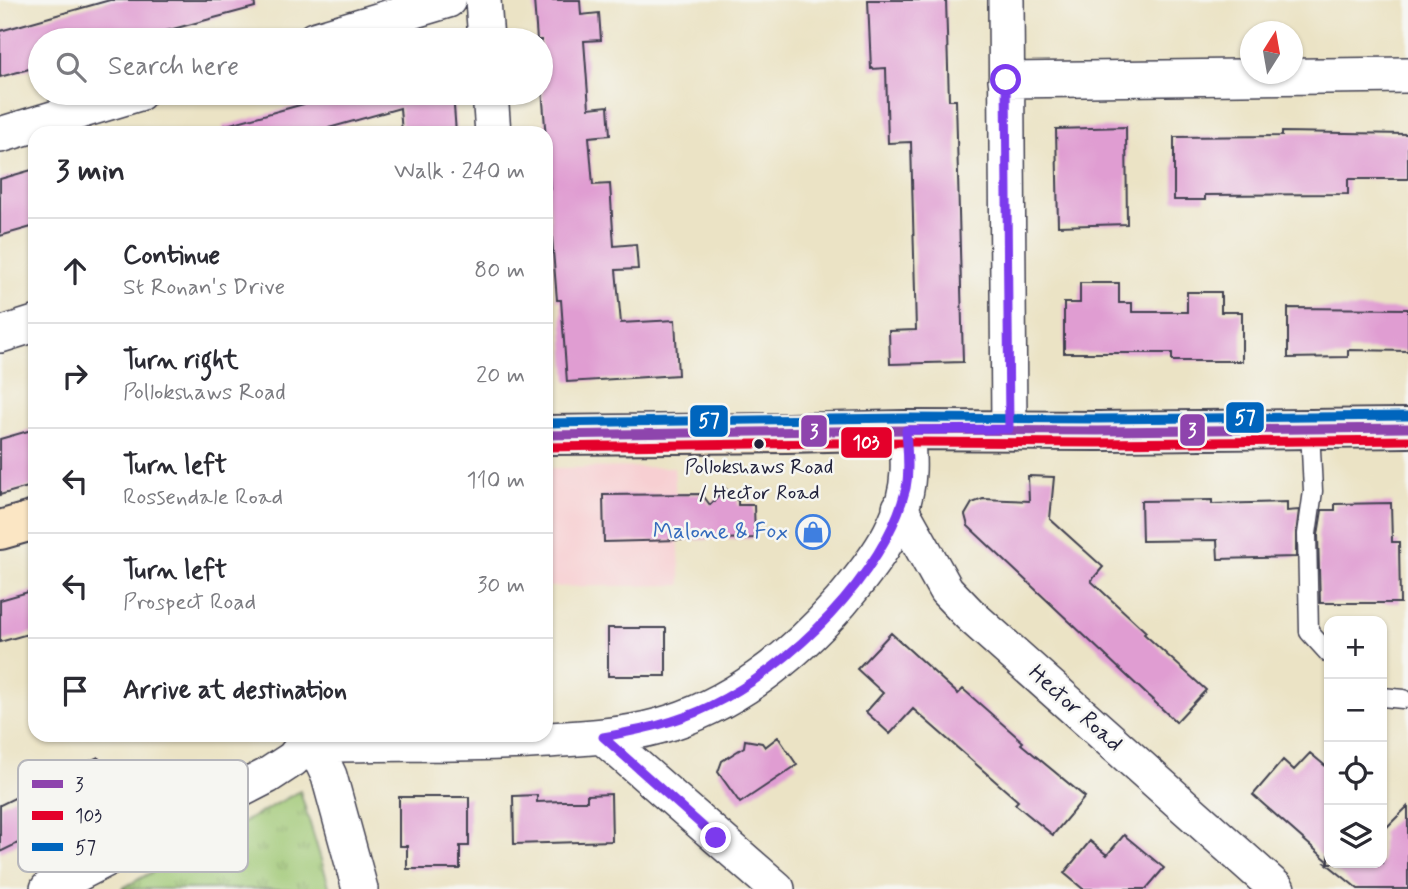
<!DOCTYPE html>
<meta charset="utf-8">
<style>
:root{--surface:#fff;--page:#f7f7f7;--text:#2b2b33;--muted:#7c7c81;--line:#e1e1e2}
body{margin:0;font-family:Mynerve,sans-serif;background:var(--page);color:var(--text)}
.controls{position:absolute;right:21px;bottom:21px;display:grid;overflow:hidden;border-radius:14px;box-shadow:0 2px 5px #0004}
.controls button{width:63px;height:63px;display:grid;place-items:center;padding:0;border:0;border-bottom:2px solid var(--line);background:var(--surface);color:var(--text);font:35px sans-serif}
.compass{position:absolute;left:1240px;top:21px;width:63px;height:63px;border-radius:50%;background:var(--surface);box-shadow:0 2px 5px #0004;rotate:11deg}
.stop{position:absolute;width:21px;height:21px;margin:-16px;border:5px solid #7c3aed;border-radius:50%;background:#fff}
.stop.end{background:#7c3aed;border-color:#fff;box-shadow:0 2px 7px #0008}
.list{margin:0;padding:0;list-style:none}
h2{display:flex;justify-content:space-between;align-items:center;height:91px;margin:0;padding:0 28px;font-size:30px}
h2 small{font-size:23px;font-weight:400;color:var(--muted)}
.list li{display:grid;grid-template-columns:46px 1fr auto;gap:21px;align-items:center;box-sizing:border-box;height:105px;padding:0 28px;border-top:2px solid var(--line)}
.list b{display:block;font-size:26px;white-space:nowrap}
.list p{margin:0;font-size:23px;white-space:nowrap;color:var(--muted)}
.list em{font-size:23px;font-style:normal;color:var(--muted)}
.icon{flex:none;width:38px;height:38px;fill:none;stroke:currentColor;stroke-width:2;stroke-linecap:round;stroke-linejoin:round}
.map{position:relative;flex:none;width:1408px;height:889px;overflow:hidden}
.search{position:absolute;background:var(--surface);box-shadow:0 2px 5px #0004;left:28px;top:28px;width:525px;height:77px;display:flex;align-items:center;gap:18px;box-sizing:border-box;padding:0 24px;border-radius:38px;color:var(--muted);font-size:26px}
.panel{position:absolute;background:var(--surface);box-shadow:0 2px 5px #0004;left:28px;top:126px;width:525px;height:616px;border-radius:21px}
.map>svg:first-child{display:block}
.built{fill:#f7cfd2}
.park{fill:url(#park-tufts);stroke:#607457;stroke-width:2}
.building{fill:#e09dd2}
.lines{fill:none;stroke-linecap:round;stroke-linejoin:round}
.lane-casing{stroke:#403f50;stroke-width:21}
.street-casing{stroke:#403f50;stroke-width:38}
.secondary-casing{stroke:#403f50;stroke-width:42}
.lane{stroke:#fff;stroke-width:18}
.street{stroke:#fff;stroke-width:35}
.secondary{stroke:#fbe6c4;stroke-width:38}
.bus-1-casing{stroke:#f6f6f2;stroke-width:14}
.bus-2-casing{stroke:#f6f6f2;stroke-width:14}
.bus-3-casing{stroke:#f6f6f2;stroke-width:14}
.bus-1{stroke:#8e44ad;stroke-width:9}
.bus-2{stroke:#e4002b;stroke-width:9}
.bus-3{stroke:#0065bd;stroke-width:9}
.route{stroke:#7c3aed;stroke-width:9}
.bus-dot{fill:#22223b;stroke:#f6f6f2;stroke-width:2.5}
.labels{text-anchor:middle;dominant-baseline:central;stroke-width:5;stroke-linejoin:round;paint-order:stroke}
.bus-label{font-size:21px;fill:#22223b;stroke:#f6f6f2}
.shop-label{font-size:23px;fill:#366cbe;stroke:#f6f6f2;text-anchor:end}
.street-label{font-size:23px;fill:#22223b;stroke:#f6f6f2}
.key{fill:#f6f6f2;stroke:#b6b6bb;stroke-width:2}
.key-label{font-size:19px;fill:#22223b}
.line-badge{stroke:#f6f6f2;stroke-width:2.5}
.badge-label{font-size:19px;text-anchor:middle;font-weight:bold;fill:#fff}
</style>
<div class="map">
<svg width="1408" height="889" viewBox="0 0 1408 889">
<defs>
<pattern id="park-tufts" width="24" height="20" patternUnits="userSpaceOnUse" patternTransform="scale(1.75)"><rect width="24" height="20" fill="#9fc773"/><path d="M3 7l-1-3M5 7V3M7 7l1-3M15 17l-1-3M17 17v-4M19 17l1-3" fill="none" stroke="#81a160"/></pattern>
</defs>
<rect width="100%" height="100%" fill="#f6f6f2"/>
<filter id="ink" filterUnits="userSpaceOnUse"><feTurbulence type="fractalNoise" baseFrequency=".0143" numOctaves="2"/><feDisplacementMap in="SourceGraphic" scale="14" xChannelSelector="R" yChannelSelector="G"/><feConvolveMatrix kernelMatrix="1 2 1 2 8 2 1 2 1" color-interpolation-filters="sRGB"/></filter>
<filter id="wash" filterUnits="userSpaceOnUse"><feTurbulence type="fractalNoise" baseFrequency=".00686" numOctaves="4" result="noise"/><feDisplacementMap in="SourceGraphic" scale="28" xChannelSelector="R" yChannelSelector="G"/><feGaussianBlur stdDeviation="1.57" result="paint"/><feColorMatrix in="noise" values="0 0 0 0 0 0 0 0 0 0 0 0 0 0 0 0 0 1.4 0 .05"/><feComposite in="paint" operator="in"/></filter>
<g filter="url(#wash)">
<rect width="100%" height="100%" fill="#ebe3c5"/>
<path class="built" d="M674,467L681,585L546,587V468Z"/>
<path class="park" d="M300,791L330,889H121Z"/>
<g id="blocks">
<path class="building" d="M110,0H254L255,7L132,40H40V66L0,77V31Z
M534,0H580L581,15L599,13L601,40L584,41L589,108L608,106L610,135L589,137L593,185L610,184L614,246L636,244L638,269L616,270L621,323L675,320L678,375L567,382L561,300H557L548,189H550L541,76V40H537Z
M868,0H946L949,100H956L963,362L890,364L889,331L916,330L911,142L888,143L886,68L871,69Z
M308,93H453L456,133H402L400,108L311,133H224L223,126L311,102Z
M1126,127L1127,224L1058,226L1056,129Z
M1282,132L1408,134V179H1348V194L1205,195V200H1174V137L1282,136Z
M35,169V226L0,236V179Z
M1080,283H1119V303H1132V312H1187V292H1221V312H1242V361H1172V353H1064V303H1080Z
M1288,308L1408,309V351L1348,350V357L1288,358Z
M35,429V485L0,495V439Z
M1028,476L1054,477L1050,519L1103,567L1091,581L1146,632L1144,634L1206,690L1176,722L968,526L965,515L972,503L983,499L1029,501Z
M726,489L738,501V505H754L755,538L604,542L603,495L702,494L710,505Z
M1212,500V504L1287,502V511L1299,510L1296,534V557L1218,559L1217,540L1142,541L1141,501Z
M1391,503L1392,542H1399L1400,603H1320L1318,535L1322,510H1335V504Z
M35,590V632L0,642V600Z
M608,628H666V676H608Z
M891,633L958,694L963,689L1023,742L1021,744L1085,797L1053,835L1015,804L1018,801L913,709L890,734L866,712L883,693L857,669Z
M778,737L797,765L740,803L718,772L722,761L744,747L745,740L762,743L765,747Z
M1310,753L1329,769V862L1253,795L1283,760L1294,770Z
M98,757L117,795L0,852V805Z
M611,794L612,841L514,844L513,796L537,795V802L563,801H587V795Z
M399,797H469V846H460V869H407V846H399Z
M1408,806V889H1358L1326,863H1382V832Z
M1124,835L1164,868L1146,889H1083L1064,873L1090,841L1107,855Z"/>
</g>
</g>
<g filter="url(#ink)">
<use href="#blocks" fill-opacity="0" stroke="#403f50" stroke-width="2"/>
<g class="lines">
<g class="lane-casing">
<path id="lane" d="M1310,429L1313,491L1307,534L1309,632L1329,654
M1382,697L1403,699"/>
</g>
<g class="street-casing">
<path id="street" d="M483,0L486,40
M1006,0L1009,429
M314,40L448,0
M1006,80L1408,75
M490,93L493,133
M0,135L139,93
M0,335L35,324
M900,508L946,590L970,615L1277,889
M307,735L304,745L322,761L329,776L360,889
M603,737L777,889
M48,889L267,776L293,759L304,745C385,742 467,745 548,740C585,738 623,736 659,726C730,707 793,657 841,602C872,565 906,523 908,472C909,458 907,444 906,430"/>
</g>
<g class="secondary-casing">
<path id="secondary" d="M546,435L787,433L906,430L1098,431L1408,428
M0,530L35,520"/>
</g>
<use href="#lane" class="lane"/>
<use href="#street" class="street"/>
<use href="#secondary" class="secondary"/>
<g class="bus-1-casing">
<path id="bus-1" d="M546,435L906,430L1098,431L1408,428"/>
</g>
<g class="bus-2-casing">
<path id="bus-2" d="M546,447L906,442L1098,443L1408,440"/>
</g>
<g class="bus-3-casing">
<path id="bus-3" d="M546,423L906,418L1098,419L1408,416"/>
</g>
<use href="#bus-1" class="bus-1"/>
<use href="#bus-2" class="bus-2"/>
<use href="#bus-3" class="bus-3"/>
</g>
</g>
<g class="lines" filter="url(#ink)">
<path class="route" d="M716,838L603,737C640,730 676,723 710,706C789,668 885,575 906,488C910,469 907,449 906,430L1009,429L1006,80"/>
</g>
<defs>
<g id="shop-ring" transform="scale(1.75)"><circle r="9.5" fill="#f6f6f2" stroke="#3f7fe0" stroke-width="1.5"/><path d="M-5-2.5h2.3a2.7 3.5 0 0 1 5.4 0H5L5.5 6h-11ZM-1.5-2.5h3a1.5 2.3 0 0 0-3 0Z" fill="#3f7fe0"/></g>
</defs>
<g fill-rule="evenodd">
<use href="#shop-ring" x="813" y="532"/>
</g>
<circle class="bus-dot" cx="759" cy="444" r="6"/>
<g class="labels">
<g class="bus-label">
<text x="759" y="467">Pollokshaws Road<tspan x="759" dy="26">/ Hector Road</tspan></text>
</g>
<g class="shop-label">
<text x="788" y="532">Malone &amp; Fox</text>
</g>
<g class="street-label">
<text transform="translate(1075 709) rotate(42)">Hector Road</text>
</g>
</g>
<rect x="18" y="760" width="230" height="112" rx="10" class="key"/>
<rect x="32" y="780" width="31" height="8" fill="#8e44ad"/>
<rect x="32" y="811" width="31" height="9" fill="#e4002b"/>
<rect x="32" y="843" width="31" height="8" fill="#0065bd"/>
<g class="key-label">
<text x="75" y="791">3</text>
<text x="75" y="822">103</text>
<text x="75" y="854">57</text>
</g>
<g class="line-badge">
<rect x="1225" y="401" width="40" height="33" rx="7" fill="#0065bd"/>
<rect x="689" y="404" width="40" height="34" rx="7" fill="#0065bd"/>
<rect x="1179" y="413" width="27" height="34" rx="7" fill="#8e44ad"/>
<rect x="800" y="414" width="28" height="34" rx="7" fill="#8e44ad"/>
<rect x="840" y="426" width="53" height="33" rx="7" fill="#e4002b"/>
</g>
<g class="badge-label">
<text x="1245" y="424">57</text>
<text x="709" y="427">57</text>
<text x="1192" y="437">3</text>
<text x="814" y="438">3</text>
<text x="866" y="449">103</text>
</g>
</svg>
<div class="controls">
<button>+</button>
<button>−</button>
<button><svg class="icon" aria-label="locate" viewBox="0 0 24 24"><circle cx="12" cy="12" r="6"/><path d="M12 2v4M12 18v4M2 12h4M18 12h4"/></svg></button>
<button><svg class="icon" aria-label="layers" viewBox="0 0 24 24"><path d="M12 4l9 5-9 5-9-5zM3 14l9 5 9-5"/></svg></button>
</div>
<svg class="compass" viewBox="-18 -18 36 36"><path d="M0-13l5 13h-10z" fill="#e53935"/><path d="M0 13l5-13h-10z" fill="#7c7c81"/></svg>
<div class="stop" style="left:1006px;top:80px"></div>
<div class="stop end" style="left:716px;top:838px"></div>
<div class="search"><svg class="icon" aria-label="search" viewBox="0 0 24 24"><circle cx="10" cy="10" r="6"/><path d="M15 15l6 6"/></svg>Search here</div>
<section class="panel">
<h2>3 min<small>Walk · 240 m</small></h2>
<ul class="list">
<li><svg class="icon" aria-label="ahead" viewBox="0 0 24 24"><path d="M12 20V5M6 11l6-6 6 6"/></svg><div><b>Continue</b><p>St Ronan's Drive</p></div><em>80 m</em></li>
<li><svg class="icon" aria-label="right" viewBox="0 0 24 24"><path d="M7 20v-9h11M14 6l5 5-5 5"/></svg><div><b>Turn right</b><p>Pollokshaws Road</p></div><em>20 m</em></li>
<li><svg class="icon" aria-label="left" viewBox="0 0 24 24"><path d="M17 20v-9H6M10 6l-5 5 5 5"/></svg><div><b>Turn left</b><p>Rossendale Road</p></div><em>110 m</em></li>
<li><svg class="icon" aria-label="left" viewBox="0 0 24 24"><path d="M17 20v-9H6M10 6l-5 5 5 5"/></svg><div><b>Turn left</b><p>Prospect Road</p></div><em>30 m</em></li>
<li><svg class="icon" aria-label="arrive" viewBox="0 0 24 24"><path d="M6 21V4h12l-3 4 3 4H6"/></svg><div><b>Arrive at destination</b></div></li>
</ul>
</section>
</div>
